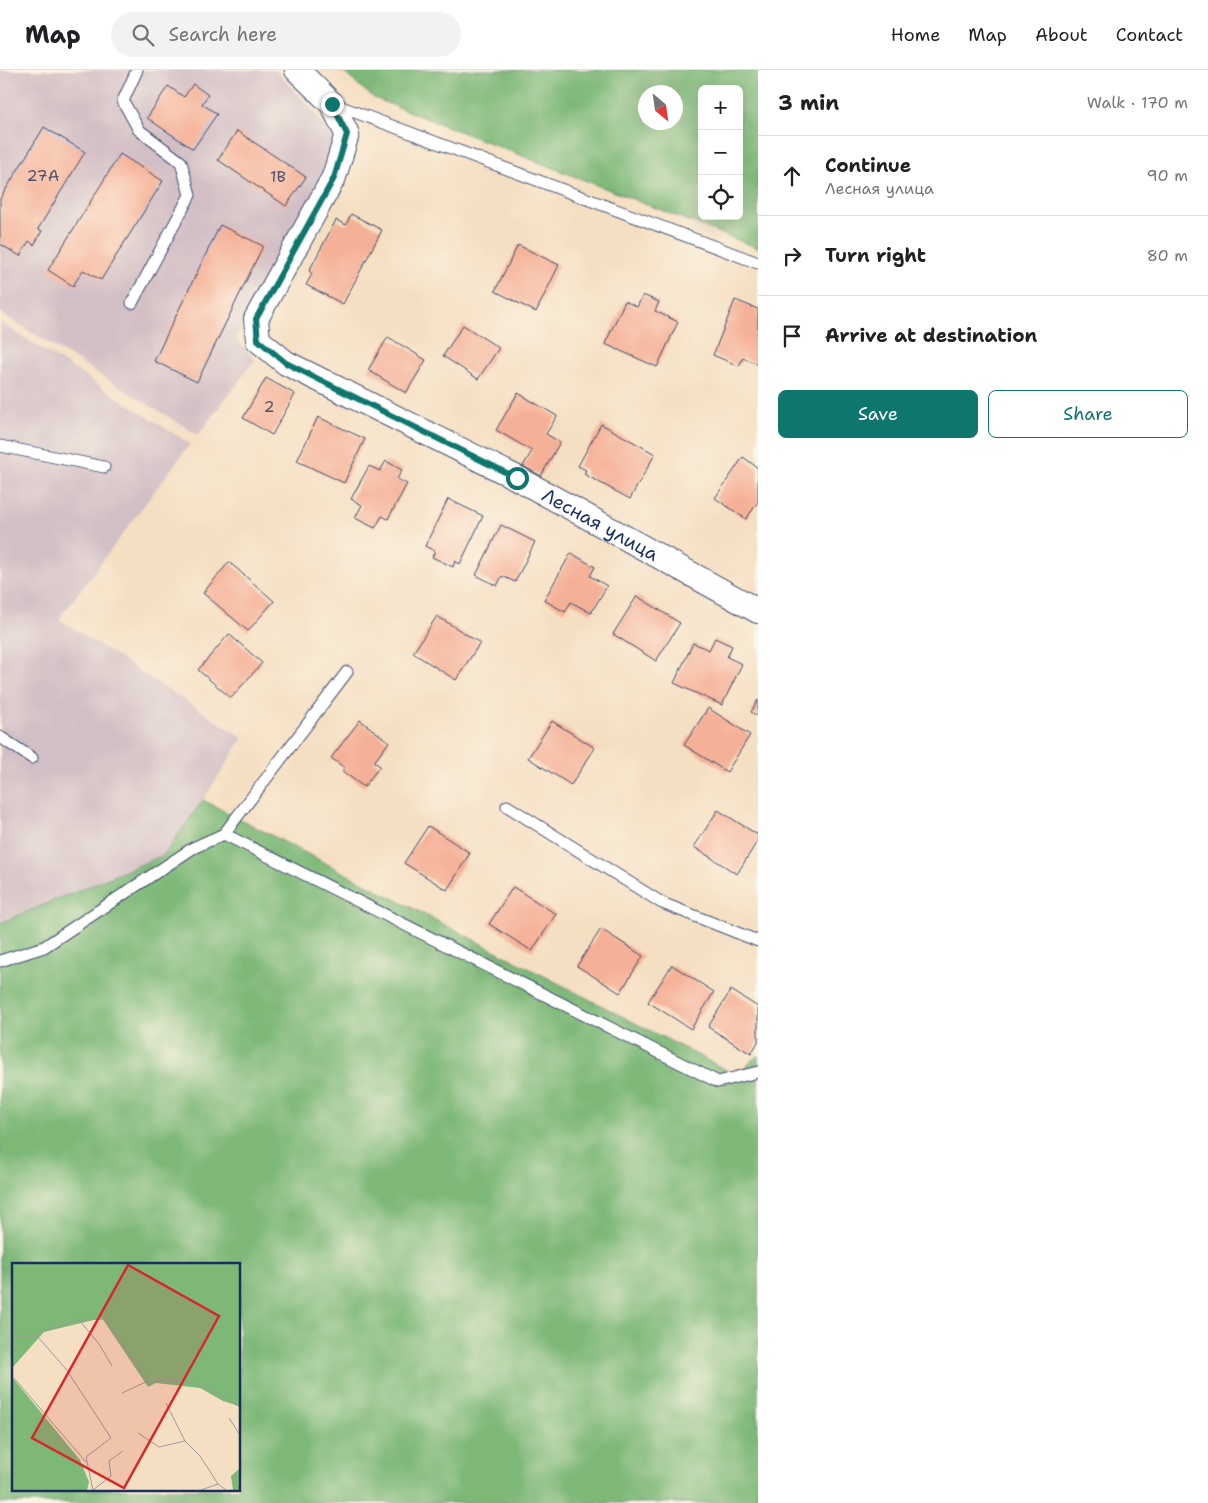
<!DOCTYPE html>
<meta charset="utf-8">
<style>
:root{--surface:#fff;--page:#f2f2f2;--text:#202124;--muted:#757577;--line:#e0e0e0;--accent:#0f766e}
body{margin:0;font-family:"Shantell Sans",sans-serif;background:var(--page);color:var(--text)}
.controls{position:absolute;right:15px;top:15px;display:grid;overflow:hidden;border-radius:8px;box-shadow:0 5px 20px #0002}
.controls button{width:45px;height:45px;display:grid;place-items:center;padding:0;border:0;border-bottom:1px solid var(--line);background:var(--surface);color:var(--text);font:25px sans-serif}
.compass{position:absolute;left:638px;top:15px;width:45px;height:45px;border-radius:50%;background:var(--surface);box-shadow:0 5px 20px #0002;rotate:151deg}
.stop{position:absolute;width:15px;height:15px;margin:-11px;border:4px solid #0f766e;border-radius:50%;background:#fff}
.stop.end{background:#0f766e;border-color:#fff;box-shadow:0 1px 5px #0008}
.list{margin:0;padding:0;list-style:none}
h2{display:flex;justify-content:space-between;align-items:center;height:65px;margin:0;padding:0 20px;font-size:21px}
h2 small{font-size:16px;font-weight:400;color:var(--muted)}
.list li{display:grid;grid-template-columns:32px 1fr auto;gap:15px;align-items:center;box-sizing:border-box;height:80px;padding:0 20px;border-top:1px solid var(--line)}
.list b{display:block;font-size:19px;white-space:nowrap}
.list p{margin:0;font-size:16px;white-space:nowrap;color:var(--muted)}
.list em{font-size:16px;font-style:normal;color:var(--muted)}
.actions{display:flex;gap:10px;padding:15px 20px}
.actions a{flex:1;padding:11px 0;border:1px solid var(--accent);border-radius:8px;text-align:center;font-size:18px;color:var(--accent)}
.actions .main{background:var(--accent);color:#fff}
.icon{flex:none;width:28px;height:28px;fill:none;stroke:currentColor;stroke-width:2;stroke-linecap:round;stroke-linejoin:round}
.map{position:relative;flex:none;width:758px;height:1433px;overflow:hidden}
header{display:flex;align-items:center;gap:30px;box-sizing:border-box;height:70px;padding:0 25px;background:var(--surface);border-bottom:1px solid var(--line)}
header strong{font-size:24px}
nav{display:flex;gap:28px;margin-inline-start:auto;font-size:18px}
.search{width:350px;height:45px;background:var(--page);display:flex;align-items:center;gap:12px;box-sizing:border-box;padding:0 18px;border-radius:28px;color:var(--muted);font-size:19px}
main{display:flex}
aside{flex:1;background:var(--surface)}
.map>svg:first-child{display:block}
.industrial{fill:#d2bec5}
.forest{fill:#7db877;stroke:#4c746a;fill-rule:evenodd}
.building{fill:#f5b197}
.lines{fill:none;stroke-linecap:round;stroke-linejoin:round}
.service-casing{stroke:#3c496d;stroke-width:13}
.minor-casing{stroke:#3c496d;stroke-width:26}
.service{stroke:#fff;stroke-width:11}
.minor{stroke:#fff;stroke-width:24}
.route{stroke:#0f766e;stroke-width:6}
.labels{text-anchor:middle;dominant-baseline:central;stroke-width:4.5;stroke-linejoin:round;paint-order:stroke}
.number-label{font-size:16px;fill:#52506c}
.street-label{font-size:19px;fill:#1b2f5e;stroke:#fcf5e5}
.inset-road{fill:none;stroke:#9e999a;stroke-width:1}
.view{fill:#d62828;fill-opacity:0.15;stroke:#d62828;stroke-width:2.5}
.inset-edge{fill:none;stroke:#1b2f5e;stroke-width:2.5}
</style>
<header>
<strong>Map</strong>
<div class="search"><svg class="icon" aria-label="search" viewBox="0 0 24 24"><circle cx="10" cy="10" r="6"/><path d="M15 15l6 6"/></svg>Search here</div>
<nav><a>Home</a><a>Map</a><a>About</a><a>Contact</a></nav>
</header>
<main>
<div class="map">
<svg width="758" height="1433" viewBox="0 0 758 1433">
<rect width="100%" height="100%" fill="#fcf5e5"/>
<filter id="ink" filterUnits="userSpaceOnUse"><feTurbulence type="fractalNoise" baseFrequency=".02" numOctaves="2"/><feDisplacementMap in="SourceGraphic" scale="10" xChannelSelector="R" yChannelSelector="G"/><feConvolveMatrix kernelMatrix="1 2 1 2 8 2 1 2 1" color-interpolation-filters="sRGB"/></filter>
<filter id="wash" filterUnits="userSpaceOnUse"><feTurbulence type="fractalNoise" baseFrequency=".0096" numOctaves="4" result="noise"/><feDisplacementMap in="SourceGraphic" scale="20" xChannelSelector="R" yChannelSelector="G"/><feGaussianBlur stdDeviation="1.12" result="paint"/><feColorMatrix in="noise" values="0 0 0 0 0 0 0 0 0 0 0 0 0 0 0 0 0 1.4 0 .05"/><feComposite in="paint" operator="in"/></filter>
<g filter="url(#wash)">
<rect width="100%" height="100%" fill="#f5dfc2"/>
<path class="industrial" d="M0,0H275L310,37L332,67L329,103L235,268L255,290L198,365L0,243Z
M0,252L190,374L59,549L243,668L203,730L164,785L0,853Z"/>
<path class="forest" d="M341,0H758V178L374,28ZM702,19H739V146H702ZM646,22H676V52H646Z
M203,730L736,1005L758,985V1433H0V853L164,785ZM14,1194H239V1419H14Z"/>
<g id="blocks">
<path class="building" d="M193,14L208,25L202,34L217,44L193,79L147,48L168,16L184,27Z
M44,57L85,82L38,159L42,161L34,175L29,171L20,186L0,174V129Z
M237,61L306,107L286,136L218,90Z
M120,84L163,111L101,210L83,200L73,216L48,200Z
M351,144L382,160L343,234L306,215L312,204L309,201L336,150L346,155Z
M220,155L263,176L197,312L154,291Z
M518,175L559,195L536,242L495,221Z
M643,225L659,232L655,241L678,252L657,297L605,274L625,231L637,237Z
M735,230L758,239V294L743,288L739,296L713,285Z
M463,255L499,278L478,309L443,286Z
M388,267L426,290L406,323L368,300Z
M266,308L295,324L272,365L243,348Z
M518,323L557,346L546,364L560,372L541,406L523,396L532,381L496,360Z
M318,347L365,369L344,413L297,391Z
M601,354L655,384L630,429L584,404L586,400L578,396Z
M743,387L758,398V432L746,449L715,428Z
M386,391L402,400L397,409L407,414L388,449L382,446L375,458L355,448L362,435L351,429L369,396L380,401Z
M448,429L483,446L460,494L455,491L453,497L432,487L435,481L425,476Z
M501,455L535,472L515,512L502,506L497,516L476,505Z
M571,483L595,497L590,506L607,516L591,543L571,532L565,542L544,530Z
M229,492L274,531L248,561L203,523Z
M637,526L680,553L656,591L613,564Z
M437,546L480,573L456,610L413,583Z
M229,564L262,593L231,628L198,600Z
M715,568L732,576L727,587L742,594L722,635L674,613L693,573L709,580Z
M758,630V646L751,642Z
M708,638L750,665L727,702L684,675Z
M360,650L389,672L374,692L380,696L364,717L342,701L345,698L331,688Z
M552,651L595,678L571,715L528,688Z
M718,740L758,765V770L737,804L694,777Z
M428,756L470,783L447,820L404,793Z
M513,817L556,844L532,881L489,854Z
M601,859L643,886L620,923L577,896Z
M672,895L714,922L691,959L648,932Z
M731,920L758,937V972L751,984L708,957Z"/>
</g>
</g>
<g filter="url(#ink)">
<use href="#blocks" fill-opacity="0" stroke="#3c496d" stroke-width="1"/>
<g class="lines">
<g class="service-casing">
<path id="service" d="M336,35L758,193
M132,233L190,125L181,92L139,60L123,31L137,0
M0,376L104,397
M0,667L32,688
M507,736L662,833L758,871
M224,764L718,1012L758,1002
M0,891L44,877L193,778L224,764L347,602"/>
</g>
<g class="minor-casing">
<g id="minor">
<path id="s1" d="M297,0L332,34L347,64L334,107L256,249L258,270L286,293L517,408L758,541"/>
</g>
</g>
<use href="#service" class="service"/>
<use href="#minor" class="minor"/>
</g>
</g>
<g class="lines" filter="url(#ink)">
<path class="route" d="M332,34L347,64L334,108L256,249L258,270L286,293L517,408"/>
</g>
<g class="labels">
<g class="number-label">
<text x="43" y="105">27А</text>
<text x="278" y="106">1В</text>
<text x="269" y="336">2</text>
</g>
<g class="street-label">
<text stroke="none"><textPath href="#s1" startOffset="700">Лесная улица</textPath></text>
</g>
</g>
<g transform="translate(12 1193)">
<rect width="228" height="228" fill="#f5dfc2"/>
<path d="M0,0H227V143L211,138L188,125L144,120L136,124L90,55L32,69L0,105ZM0,114L68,197L77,219L75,227H0ZM227,206V227H221L219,213Z" fill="#7db877"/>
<path class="inset-road" d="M67,57L87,81L100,103M0,73H25L33,67L67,57L93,56L136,118M25,73L54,106L99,175L74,194L81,227M2,115L74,199M110,130L136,118L165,117L190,122L228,144M154,140L173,178M217,155L228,172M126,170L147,184L173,178L188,193L206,221M81,227L99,213L97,198L111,188M189,227L206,221L214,227"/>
<path class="view" d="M116,2L207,53L112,225L20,175Z"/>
<rect width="228" height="228" class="inset-edge"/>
</g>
</svg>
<div class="controls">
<button>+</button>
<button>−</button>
<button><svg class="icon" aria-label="locate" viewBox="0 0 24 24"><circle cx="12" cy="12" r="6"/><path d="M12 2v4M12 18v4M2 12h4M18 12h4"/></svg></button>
</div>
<svg class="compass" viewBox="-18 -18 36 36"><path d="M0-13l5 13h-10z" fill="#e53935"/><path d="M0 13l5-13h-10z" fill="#757577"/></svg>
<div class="stop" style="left:517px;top:408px"></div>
<div class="stop end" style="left:332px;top:34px"></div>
</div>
<aside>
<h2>3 min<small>Walk · 170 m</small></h2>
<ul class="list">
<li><svg class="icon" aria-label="ahead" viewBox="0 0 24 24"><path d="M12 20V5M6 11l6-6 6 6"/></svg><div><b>Continue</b><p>Лесная улица</p></div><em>90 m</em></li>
<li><svg class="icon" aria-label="right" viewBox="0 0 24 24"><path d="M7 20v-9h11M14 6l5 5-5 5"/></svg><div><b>Turn right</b></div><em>80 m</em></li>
<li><svg class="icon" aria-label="arrive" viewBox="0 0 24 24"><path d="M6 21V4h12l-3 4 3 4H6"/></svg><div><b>Arrive at destination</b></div></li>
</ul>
<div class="actions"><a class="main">Save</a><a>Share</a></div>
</aside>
</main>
